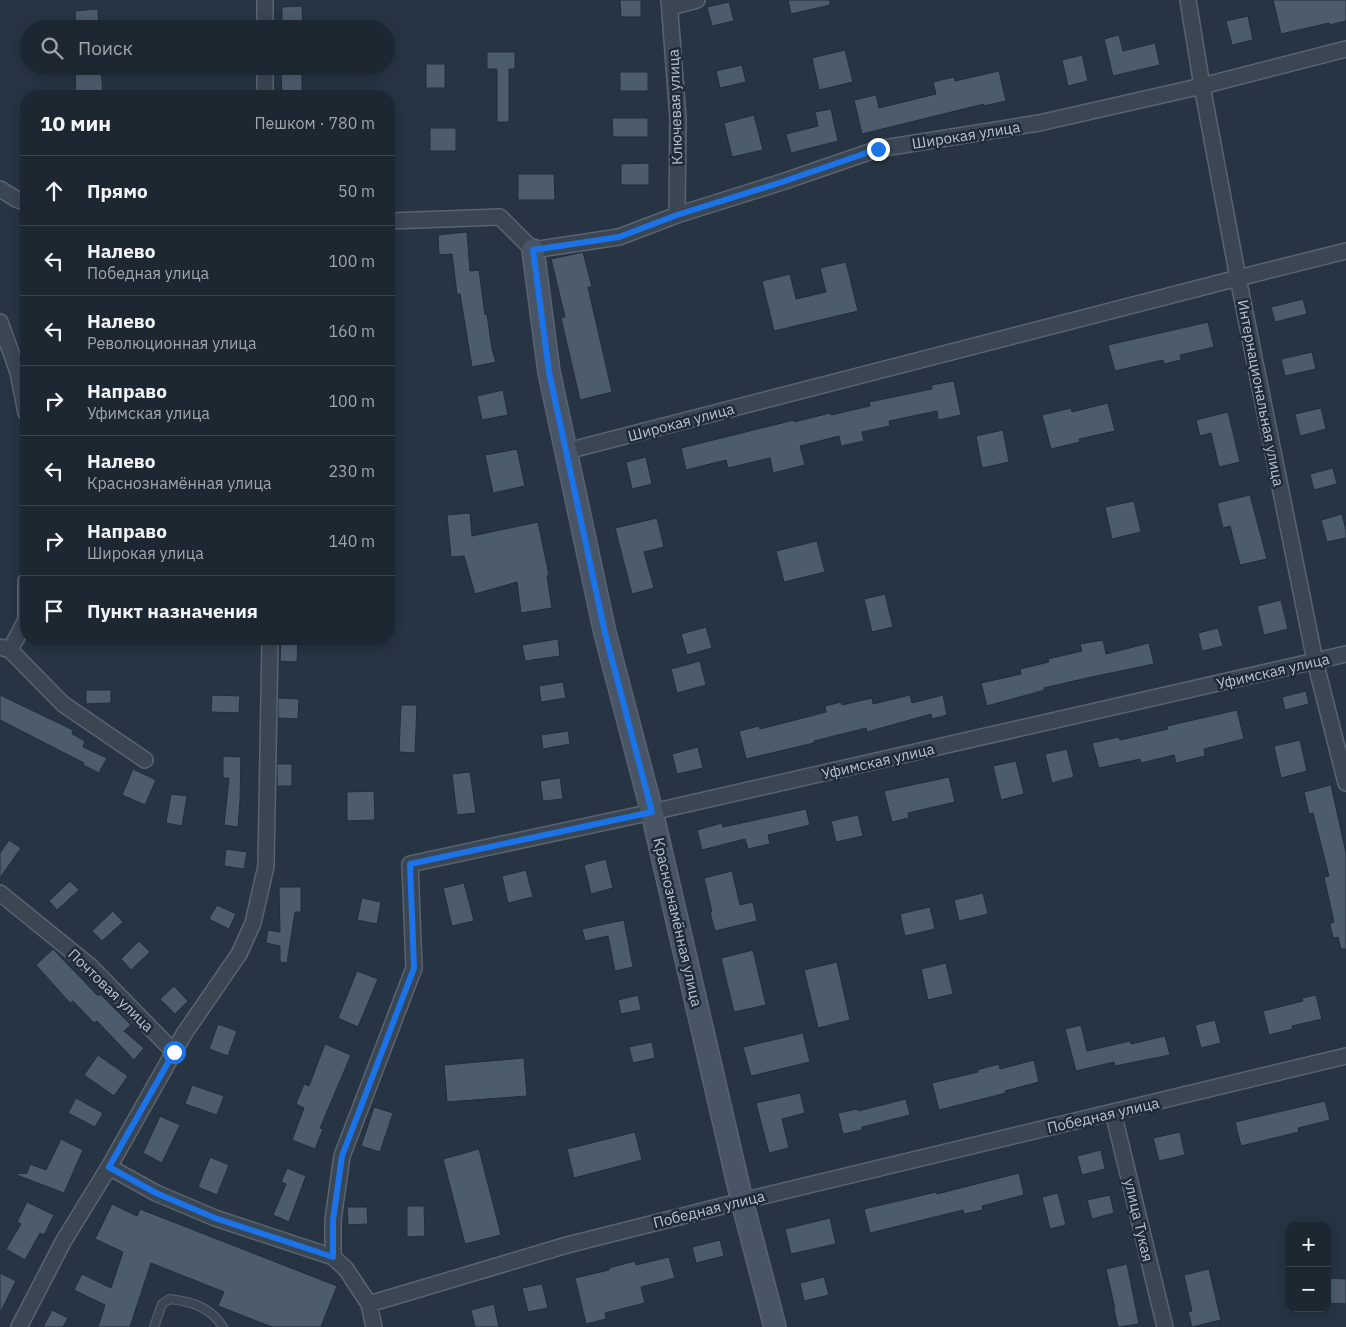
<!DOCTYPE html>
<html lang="ru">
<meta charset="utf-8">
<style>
:root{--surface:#1c2732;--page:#252f3a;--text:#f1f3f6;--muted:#a0a5ac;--line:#3a444d}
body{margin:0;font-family:"IBM Plex Sans",sans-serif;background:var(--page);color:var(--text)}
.controls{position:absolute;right:15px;bottom:15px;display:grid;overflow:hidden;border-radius:10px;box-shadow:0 2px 12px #0003}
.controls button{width:45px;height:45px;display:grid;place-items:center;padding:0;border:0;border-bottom:1px solid var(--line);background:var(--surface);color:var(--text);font:25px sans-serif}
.stop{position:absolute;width:15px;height:15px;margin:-11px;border:4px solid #1a73e8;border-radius:50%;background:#fff}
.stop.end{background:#1a73e8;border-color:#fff;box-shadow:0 1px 5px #0008}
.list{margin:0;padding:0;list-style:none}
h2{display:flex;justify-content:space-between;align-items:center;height:65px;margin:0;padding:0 20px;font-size:21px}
h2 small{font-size:16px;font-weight:400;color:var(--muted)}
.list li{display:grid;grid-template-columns:32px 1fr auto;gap:15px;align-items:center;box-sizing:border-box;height:70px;padding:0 20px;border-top:1px solid var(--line)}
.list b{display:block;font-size:19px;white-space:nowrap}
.list p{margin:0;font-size:16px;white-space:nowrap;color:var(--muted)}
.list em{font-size:16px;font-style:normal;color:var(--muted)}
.icon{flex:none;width:28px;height:28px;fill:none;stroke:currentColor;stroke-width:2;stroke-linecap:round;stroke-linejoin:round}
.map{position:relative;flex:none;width:1346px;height:1327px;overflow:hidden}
.search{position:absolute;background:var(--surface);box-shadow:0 2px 12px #0003;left:20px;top:20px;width:375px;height:55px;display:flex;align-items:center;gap:12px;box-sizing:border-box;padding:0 18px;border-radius:28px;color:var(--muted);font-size:19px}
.panel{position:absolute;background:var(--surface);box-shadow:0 2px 12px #0003;left:20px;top:90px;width:375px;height:555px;border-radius:20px}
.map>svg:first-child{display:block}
.building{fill:#4c5c6c;stroke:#212d3a}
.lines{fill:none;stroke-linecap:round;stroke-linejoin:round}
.lane-casing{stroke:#596470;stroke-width:10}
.street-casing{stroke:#596470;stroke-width:18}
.secondary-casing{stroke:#596470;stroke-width:24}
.lane{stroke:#3b4653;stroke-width:8}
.street{stroke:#3b4653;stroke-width:15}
.secondary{stroke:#485566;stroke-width:21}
.route{stroke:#1a73e8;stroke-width:6}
.labels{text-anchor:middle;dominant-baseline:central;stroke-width:5;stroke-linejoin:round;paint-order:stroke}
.street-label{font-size:15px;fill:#b8c1cd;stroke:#1f2b38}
</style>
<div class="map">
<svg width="1346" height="1327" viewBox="0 0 1346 1327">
<rect width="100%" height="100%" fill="#263443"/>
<path class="building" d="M620,0H641V17H621Z
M788,0H830V5L791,14Z
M1273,0H1346V21L1329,25V23L1281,34Z
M729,2L734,21L712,26L707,7Z
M302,6L303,29H282V7Z
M98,9L99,29H76L75,11Z
M1248,16L1253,40L1232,45L1226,21Z
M1119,35L1123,51L1155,43L1160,65L1113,76L1104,39Z
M845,50L853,82L819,90L812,58Z
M487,52H515V69H509V122H497V69H487Z
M1082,55L1088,81L1068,86L1062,60Z
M426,64H445V88H426Z
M742,65L746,82L720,88L716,71Z
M75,66H101L103,96H76Z
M281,66H302V96H282Z
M999,71L1006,101L984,106V104L862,134L854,100L876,95L879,108L936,94L933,82L954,77L955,81Z
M620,72H648V91H620Z
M831,109L838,141L791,153L786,134L818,126L815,112Z
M754,115L763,150L732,157L724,123Z
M612,118H648V137H613Z
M430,128H456V151H430Z
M649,163V185H621V164Z
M518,174H554L555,200H518Z
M467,232L470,271L479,270L485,315L487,314L492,349L496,362L472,367L460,294H457L452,254L439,255L438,235Z
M583,252L592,287H588L612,392L580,400L561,318L565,317L551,259Z
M846,262L858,311L774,331L762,281L790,274L796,299L826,292L820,268Z
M1303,299L1307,314L1275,322L1271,307Z
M1208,322L1214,347L1180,355L1181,360L1164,364L1163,360L1115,371L1108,345Z
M1312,352L1316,369L1285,376L1281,359Z
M954,381L961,415L938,420L937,411L889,421L890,426L862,432L864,441L841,446L839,436L800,446L805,465L773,473L770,458L728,468L726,460L686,470L681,448L794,420V422L830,413L831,415L870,406L869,402L932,389L931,385Z
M503,390L508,415L482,420L477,396Z
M1108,403L1115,431L1079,439L1080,442L1051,449L1042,415L1071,408L1072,412Z
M1321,408L1326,429L1300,436L1295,414Z
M1228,412L1240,462L1219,467L1211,433L1200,436L1196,420Z
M1003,430L1009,462L982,468L976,436Z
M517,449L525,486L493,493L485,455Z
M646,457L652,484L632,489L626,462Z
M1333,468L1337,484L1314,490L1310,474Z
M1250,495L1267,559L1240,565L1230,526L1223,528L1217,503Z
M1134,501L1141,532L1112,539L1105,507Z
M470,513L472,536L538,522L549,575L547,576L552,608L521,613L517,582L475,594L464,556L451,557L447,515Z
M1342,514L1346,530V538L1327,542L1321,520Z
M657,518L664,547L644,552L654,588L632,594L615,528Z
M817,541L825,572L784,582L776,551Z
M885,594L893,627L872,632L864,599Z
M1281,600L1288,629L1264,635L1257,606Z
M706,627L712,648L687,655L681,634Z
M1218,628L1223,646L1202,651L1198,633Z
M281,639H298L297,662L280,661Z
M558,639L560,656L525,661L522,645Z
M1103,640L1106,654L1149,643L1154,664L1087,678L1044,688L1045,690L987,706L981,683L1021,674L1020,669L1049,662L1048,659L1082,651L1080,644Z
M700,661L706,685L677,693L671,669Z
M563,682L566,698L541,702L539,686Z
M86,690H111V703L86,704Z
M1306,691L1309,704L1285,710L1282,697Z
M0,695L73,730L72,734L85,741L83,747L107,758L99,773L83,765L84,763L0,720Z
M212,695L240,696L239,713L211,712Z
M910,695L912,703L943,695L947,715L932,719L931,714L867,732L866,728L814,741V743L746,759L739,731L759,726L760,729L826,712L825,706L841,702L842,705L872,698L873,704Z
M278,698L299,699L298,719L278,718Z
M401,705H417L415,753L399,752Z
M1237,710L1244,739L1204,749L1205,756L1176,763L1174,755L1141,763L1140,759L1099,768L1092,743L1119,737L1120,740L1168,729L1167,726Z
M568,731L570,744L543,749L541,735Z
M1300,740L1307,771L1281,778L1274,746Z
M698,747L703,768L677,774L672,754Z
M1067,749L1074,777L1052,783L1045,754Z
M223,756L241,757L240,801L238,827L224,825L229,778H223Z
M1016,761L1024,794L1001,800L993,766Z
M277,764H292V786H277Z
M133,769L156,780L145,805L122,795Z
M470,772L476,813L457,815L452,774Z
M949,777L955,802L908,813L909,818L892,822L884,791Z
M560,778L563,799L543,801L540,781Z
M1331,785L1346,853V949H1341L1338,937L1333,938L1330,924L1334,922L1324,877L1329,876L1313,813L1309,814L1304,792Z
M374,791L375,820L347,821V792Z
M171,794L187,796L182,826L166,823Z
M806,809L810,825L768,835L770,844L748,849L745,839L702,850L697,830L722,823L723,827Z
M858,815L863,836L836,842L831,821Z
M9,840L21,848L0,878V853Z
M226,849L247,852L244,869L224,866Z
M606,859L613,888L591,894L584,865Z
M526,870L533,897L508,903L502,876Z
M732,871L740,905L753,902L757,921L715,931L710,912H712L704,878Z
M70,881L79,890L57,910L49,901Z
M464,883L474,921L452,926L443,888Z
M279,887H301V912H295L287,963L280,962V946L266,943L268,930L280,932Z
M983,893L988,914L959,921L954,900Z
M362,898L381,902L377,924L357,920Z
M217,905L236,914L229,929L209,919Z
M930,907L935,929L905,936L900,914Z
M113,911L123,922L102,941L92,931Z
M624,920L633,967L615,971L608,936L585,941L582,929Z
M139,941L150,952L131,970L121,959Z
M53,949L98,996L100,994L131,1025L124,1031L144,1048L134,1060L97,1021L94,1023L73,1001L70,1003L36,965Z
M753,950L766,1005L734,1012L721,958Z
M837,962L850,1020L818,1028L804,970Z
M946,963L953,994L928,1000L921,969Z
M357,971L378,979L358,1027L338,1018Z
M174,986L188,1001L175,1014L160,999Z
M638,995L641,1010L621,1014L618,1000Z
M1316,995L1322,1019L1292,1026L1293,1029L1269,1035L1263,1011L1303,1001L1302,998Z
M1215,1020L1221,1043L1201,1048L1195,1025Z
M218,1024L237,1031L228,1056L209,1049Z
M1081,1025L1087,1051L1130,1041L1131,1044L1165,1036L1170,1055L1115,1066L1114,1062L1076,1071L1065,1029Z
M803,1033L810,1062L751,1076L743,1047Z
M652,1042L655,1058L633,1063L629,1047Z
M325,1044L351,1055L320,1128L323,1129L315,1149L292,1140L304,1108L296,1104L304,1084L309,1086Z
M98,1055L128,1076L114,1096L84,1075Z
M524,1058L527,1096L447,1102L444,1065Z
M1034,1060L1039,1082L1005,1091L1006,1093L939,1110L932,1083L978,1072L977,1070L999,1064L1000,1069Z
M192,1085L224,1096L217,1115L185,1104Z
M800,1093L805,1113L782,1119L789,1148L769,1153L756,1103Z
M76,1098L103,1113L95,1127L68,1113Z
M906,1099L910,1115L862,1127V1130L843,1134L838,1113L857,1109L858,1111Z
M1325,1101L1330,1120L1298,1128L1299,1132L1241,1146L1235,1122Z
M374,1107L393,1113L380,1152L361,1146Z
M160,1116L180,1125L162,1163L143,1153Z
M635,1132L642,1160L574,1178L567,1149Z
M1180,1132L1185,1155L1159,1161L1153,1138Z
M61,1139L83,1150L64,1193L14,1174L27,1173L30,1164L46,1170Z
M479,1149L501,1235L465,1244L443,1159Z
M1101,1150L1105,1169L1082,1175L1077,1156Z
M210,1157L229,1165L217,1195L198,1187Z
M287,1168L306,1176L289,1222L273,1215L286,1184L281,1182Z
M1019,1173L1024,1195L982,1206L983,1210L964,1214L963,1210L870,1233L864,1209L936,1192L937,1194Z
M1058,1193L1066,1225L1050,1229L1042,1197Z
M1110,1195L1114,1213L1092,1219L1087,1200Z
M27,1202L54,1215L44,1235L40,1233L25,1260L6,1249L21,1224L17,1222Z
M112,1204L137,1216L140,1209L337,1286L321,1327H272L218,1306L224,1292L151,1263L130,1327H98L105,1305L74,1290L82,1274L111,1288L123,1252L95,1239Z
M407,1206H424L425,1236L407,1237Z
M347,1207H367L368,1224L348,1225Z
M830,1218L836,1244L791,1254L785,1229Z
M720,1240L724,1256L696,1263L692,1247Z
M669,1257L675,1278L641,1287L645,1303L605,1313L606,1319L586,1324L575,1278L609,1270V1268L635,1261L636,1265Z
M1127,1264L1139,1324L1118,1327L1114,1309H1115L1106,1269Z
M1209,1269L1221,1320L1192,1327L1188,1312L1192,1311L1184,1275Z
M0,1273L16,1281L0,1313Z
M824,1277L829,1295L804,1301L800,1283Z
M1327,1278L1346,1279V1304L1327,1303Z
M542,1284L548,1308L528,1312L522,1288Z
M494,1304L499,1327H475L471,1310Z
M52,1310L68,1318L63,1327H43Z"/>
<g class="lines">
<g class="lane-casing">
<path id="lane" d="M154,1327L162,1304L170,1299C193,1302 210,1307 223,1327"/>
</g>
<g class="street-casing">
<path id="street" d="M669,0L678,118L677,215
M1188,0L1202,86L1238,278L1315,661L1346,783
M671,7L697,0
M265,29V0
M265,96V66
M0,189L16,199L26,203
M389,221L500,217L533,250L619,237L677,215L782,182L878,149L1039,123L1202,86L1346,49
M0,322L18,372L26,413
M567,451L1238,278L1346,251
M0,647L10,650L63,704L145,760
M10,650L26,620V581
M0,893L90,966L174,1052
M1113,1112L1165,1327
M109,1167L156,1193L215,1218L333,1257L346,1269L369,1304L374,1327
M333,1257V1220L342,1156L414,968L410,864L652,812L1346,654
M369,1304L567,1245L742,1201L1346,1056
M19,1327L63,1242L109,1167L184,1034L239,954L253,923L266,866L270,639"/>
</g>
<g class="secondary-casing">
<path id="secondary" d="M533,250L549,372L605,633L652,812L742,1201L775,1327"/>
</g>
<use href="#lane" class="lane"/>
<use href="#street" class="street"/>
<use href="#secondary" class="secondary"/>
</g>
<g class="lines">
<path class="route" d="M174,1052L109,1167L156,1193L215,1218L333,1257V1220L342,1156L414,968L410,864L652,812L605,633L549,372L533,250L619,237L677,215L782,182L878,149"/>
</g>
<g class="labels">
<g class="street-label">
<text transform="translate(675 107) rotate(-92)">Ключевая улица</text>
<text transform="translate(966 135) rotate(-9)">Широкая улица</text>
<text transform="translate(1261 393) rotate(79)">Интернациональная улица</text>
<text transform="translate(681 422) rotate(-15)">Широкая улица</text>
<text transform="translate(1273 671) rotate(-13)">Уфимская улица</text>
<text transform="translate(878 761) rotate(-13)">Уфимская улица</text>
<text transform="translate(678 922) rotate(77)">Краснознамённая улица</text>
<text transform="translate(111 990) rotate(44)">Почтовая улица</text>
<text transform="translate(1103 1115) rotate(-13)">Победная улица</text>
<text transform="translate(709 1209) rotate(-14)">Победная улица</text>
<text transform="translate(1139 1220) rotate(77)">улица Тукая</text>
</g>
</g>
</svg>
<div class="controls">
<button>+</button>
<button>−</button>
</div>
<div class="stop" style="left:174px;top:1052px"></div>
<div class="stop end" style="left:878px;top:149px"></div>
<div class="search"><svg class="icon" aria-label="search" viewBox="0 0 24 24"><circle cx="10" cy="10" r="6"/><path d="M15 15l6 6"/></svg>Поиск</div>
<section class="panel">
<h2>10 мин<small>Пешком · 780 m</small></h2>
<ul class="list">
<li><svg class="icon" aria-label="ahead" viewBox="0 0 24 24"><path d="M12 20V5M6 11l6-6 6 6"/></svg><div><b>Прямо</b></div><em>50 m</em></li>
<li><svg class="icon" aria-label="left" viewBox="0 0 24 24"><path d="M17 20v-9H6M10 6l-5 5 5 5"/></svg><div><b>Налево</b><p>Победная улица</p></div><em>100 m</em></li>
<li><svg class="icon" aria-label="left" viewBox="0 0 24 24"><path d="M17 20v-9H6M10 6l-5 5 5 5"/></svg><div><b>Налево</b><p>Революционная улица</p></div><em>160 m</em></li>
<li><svg class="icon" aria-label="right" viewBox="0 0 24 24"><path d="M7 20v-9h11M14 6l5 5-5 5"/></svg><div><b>Направо</b><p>Уфимская улица</p></div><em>100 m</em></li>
<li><svg class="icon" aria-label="left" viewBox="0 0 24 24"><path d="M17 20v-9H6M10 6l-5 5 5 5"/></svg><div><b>Налево</b><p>Краснознамённая улица</p></div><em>230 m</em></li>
<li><svg class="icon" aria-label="right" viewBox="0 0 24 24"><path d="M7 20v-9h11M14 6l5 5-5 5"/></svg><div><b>Направо</b><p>Широкая улица</p></div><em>140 m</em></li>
<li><svg class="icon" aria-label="arrive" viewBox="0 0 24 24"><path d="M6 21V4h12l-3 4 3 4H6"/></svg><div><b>Пункт назначения</b></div></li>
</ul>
</section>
</div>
